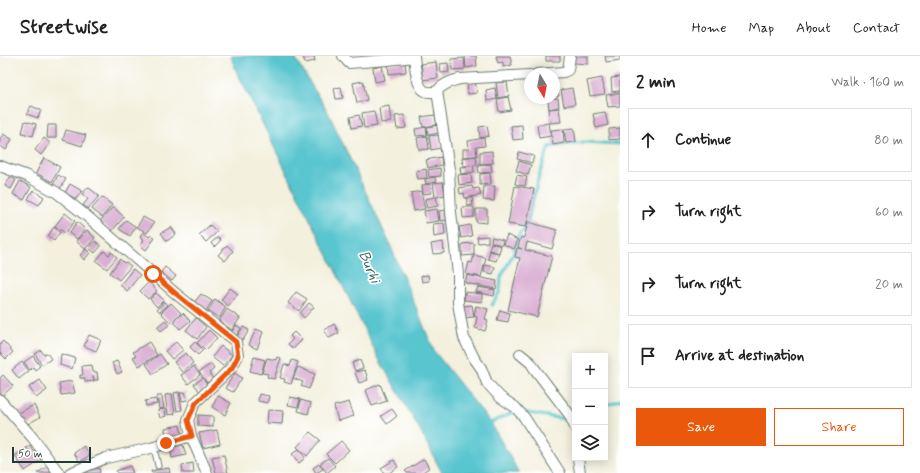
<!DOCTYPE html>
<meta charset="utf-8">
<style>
:root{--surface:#fff;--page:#f2f2f2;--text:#222;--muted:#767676;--line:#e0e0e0;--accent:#ea580c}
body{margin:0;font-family:Mynerve,sans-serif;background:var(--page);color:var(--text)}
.controls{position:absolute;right:12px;bottom:12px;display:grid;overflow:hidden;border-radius:0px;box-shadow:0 2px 10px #0003}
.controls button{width:36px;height:36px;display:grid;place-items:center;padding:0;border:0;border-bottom:1px solid var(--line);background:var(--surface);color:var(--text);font:20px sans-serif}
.compass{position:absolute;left:524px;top:12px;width:36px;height:36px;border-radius:50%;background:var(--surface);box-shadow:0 2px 10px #0003;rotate:170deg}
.scale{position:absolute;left:12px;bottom:10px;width:79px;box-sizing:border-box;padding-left:4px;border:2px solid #1f3d34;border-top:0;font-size:11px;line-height:14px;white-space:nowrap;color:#1f3d34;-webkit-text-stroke:3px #fff;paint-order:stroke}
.stop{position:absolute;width:12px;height:12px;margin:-9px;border:3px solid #ea580c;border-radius:50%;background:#fff}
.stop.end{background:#ea580c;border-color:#fff;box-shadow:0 1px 4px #0008}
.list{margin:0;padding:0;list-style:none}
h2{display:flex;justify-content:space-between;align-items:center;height:52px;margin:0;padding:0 16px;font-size:17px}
h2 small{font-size:13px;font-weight:400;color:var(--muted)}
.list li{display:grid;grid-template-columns:26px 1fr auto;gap:12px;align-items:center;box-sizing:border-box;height:64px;margin:0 8px 8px;padding:0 8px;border:1px solid var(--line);border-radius:0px}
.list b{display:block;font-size:15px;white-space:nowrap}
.list em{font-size:13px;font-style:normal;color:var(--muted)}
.actions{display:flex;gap:8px;padding:12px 16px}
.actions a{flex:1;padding:9px 0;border:1px solid var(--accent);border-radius:0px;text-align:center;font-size:14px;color:var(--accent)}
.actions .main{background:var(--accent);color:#fff}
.icon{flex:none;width:22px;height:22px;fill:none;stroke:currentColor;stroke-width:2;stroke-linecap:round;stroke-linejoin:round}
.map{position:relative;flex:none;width:620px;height:417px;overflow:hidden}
header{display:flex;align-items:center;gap:24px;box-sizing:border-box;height:56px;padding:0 20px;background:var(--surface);border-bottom:1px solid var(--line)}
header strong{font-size:19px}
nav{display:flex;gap:22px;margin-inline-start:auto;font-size:14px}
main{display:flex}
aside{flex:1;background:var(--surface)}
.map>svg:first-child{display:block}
.water{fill:#58c5cf;stroke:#3c8182}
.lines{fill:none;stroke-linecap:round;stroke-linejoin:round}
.stream{stroke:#58c5cf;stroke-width:3}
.building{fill:#d8abd0}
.lane-casing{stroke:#697c6f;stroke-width:7}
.street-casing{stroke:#697c6f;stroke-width:12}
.lane{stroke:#fff;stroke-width:5}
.street{stroke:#fff;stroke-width:10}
.route{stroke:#ea580c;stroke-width:5}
.labels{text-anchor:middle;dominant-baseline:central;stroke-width:3.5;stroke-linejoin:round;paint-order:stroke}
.water-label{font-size:15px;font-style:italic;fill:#306662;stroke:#fff}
</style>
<header>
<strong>Streetwise</strong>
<nav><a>Home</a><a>Map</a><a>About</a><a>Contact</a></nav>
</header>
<main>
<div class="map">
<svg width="620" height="417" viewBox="0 0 620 417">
<rect width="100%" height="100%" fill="#fff"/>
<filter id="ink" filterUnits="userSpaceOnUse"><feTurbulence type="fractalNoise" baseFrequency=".025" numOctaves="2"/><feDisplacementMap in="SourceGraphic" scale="8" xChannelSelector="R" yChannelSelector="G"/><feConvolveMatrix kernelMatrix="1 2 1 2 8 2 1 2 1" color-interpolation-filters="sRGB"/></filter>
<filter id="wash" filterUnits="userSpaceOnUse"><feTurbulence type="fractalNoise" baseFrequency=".012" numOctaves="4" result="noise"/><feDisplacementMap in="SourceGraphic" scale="16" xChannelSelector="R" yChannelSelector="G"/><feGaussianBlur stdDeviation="0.9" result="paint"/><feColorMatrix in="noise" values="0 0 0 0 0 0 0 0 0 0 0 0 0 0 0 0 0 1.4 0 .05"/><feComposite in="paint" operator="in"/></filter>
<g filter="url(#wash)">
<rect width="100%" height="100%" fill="#f3f0dd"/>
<path class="water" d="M231,0H294L330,60L389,186L434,295L491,367L519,417H442L420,374L380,305L234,10Z"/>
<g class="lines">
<path class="stream" d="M492,249L500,235L501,221L514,196L519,178L526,172L539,120L549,91L583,86L620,88
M605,349L620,344
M523,356L564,363L575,359
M488,368L516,355"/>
</g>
<g id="blocks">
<path class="building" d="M303,0H314L315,5L305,7Z
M465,0H476L477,10L466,12Z
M496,0H510L512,9L503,11V6L498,7Z
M546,0H560V5H546Z
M575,0H588V8L574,7Z
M605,0H620V4L606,6Z
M464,2L465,13L452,14L451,3Z
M405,6L406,16L389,18L388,8Z
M436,6L438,22L423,24L421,8Z
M448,7L449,16L441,17L440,8Z
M382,10L385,24L375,26L373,12Z
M620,21V35L612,36L611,22Z
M556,22L559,40L554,41V23Z
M602,22L605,38L590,40L587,25Z
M363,25L367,44L357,47L353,27Z
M475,25L477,37L468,38L467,27Z
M507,26L509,40L498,42L496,27Z
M341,31L343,42L336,43L334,32Z
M495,32L497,43L487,45L486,34Z
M572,32L575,48L564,50L561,34Z
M620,37V50L608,51L606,39Z
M508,41L511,54L499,56L497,43Z
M558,42L559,51L549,53L548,43Z
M31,50L41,54L38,62L27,58Z
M389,50L391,66L381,67L379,52Z
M559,52L561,66L550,67L549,53Z
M374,55L377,70L364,72L362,57Z
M605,56L608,69L596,72L593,58Z
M359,59L362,70L352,72L350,61Z
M404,59L406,72L397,73L395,60Z
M435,59L437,69L423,71L421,61Z
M25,65L36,68L33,80L22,77Z
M549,67L551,80L539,82L537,69Z
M48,69H56V82H47Z
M438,69L439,77L428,79L427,71Z
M522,69L523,83L513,84L511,70Z
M487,70L489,80L480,82L479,71Z
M426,71L427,79L416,80L415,73Z
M574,72L576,86L566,87L564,73Z
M620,72V83L609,84V73Z
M563,73L564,87L553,89L551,74Z
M66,74L86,79L82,90L63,84Z
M3,78L12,83L6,94L0,90V83Z
M439,79L441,92L431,94L429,80Z
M427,80L429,93L419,94L417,82Z
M44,82L50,87L41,99L35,94Z
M484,82L485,90L476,91L477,100L463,101V93H469L468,85Z
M492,95L493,107L480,108V96Z
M519,96L534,100L532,107L517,103Z
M476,100L477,109H473L474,116L461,118L460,111L471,110H463L462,102Z
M441,101L442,109L428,112L426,104Z
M44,102L60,111L52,126L36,117Z
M519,105L531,109L528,119L516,115Z
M491,108L492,116L479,117L478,110Z
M440,112L441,120L429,121L428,114Z
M426,113L427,122L418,123L416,115Z
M490,117L491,128L480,129V118Z
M471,118L472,127L459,129L458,119Z
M58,119L66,123L60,133L53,129Z
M517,119L527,121L525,130L515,128Z
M10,121L16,124L11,133L5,130Z
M435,121L436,126L426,128L425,123Z
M20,125L31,131L24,144L13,138Z
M443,126L445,139L436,141L438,150L427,152L425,143L435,141L433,127Z
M70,128L82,135L76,143L65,137Z
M430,128L431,137L423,138L422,129Z
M472,130L473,133L479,132L481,139L465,142L464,137L460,138L459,132Z
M484,130H495L494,145L483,144Z
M515,130L534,133L526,171L508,168Z
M88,131L99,140L88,153L83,149L88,143L82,138Z
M33,134L44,141L39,149L28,143Z
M421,135L425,153L414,155L411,137Z
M102,141L112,149L102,161L92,153Z
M472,141L473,149L468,150L466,142Z
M113,151L124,161L112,175L100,165Z
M462,151H474V161L463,162Z
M437,153L439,165L426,167L424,155Z
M476,153H487V167L476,166Z
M447,154L448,164L440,165L439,155Z
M65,157L75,165L65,177L55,170Z
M143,161L154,167L147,177L137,171Z
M126,164L136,171L130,180L119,173Z
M77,166L85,173L77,183L69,177Z
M528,166L557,174L552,193L527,186L525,194L552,200L537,261L508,254L520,202L515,201L517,192L522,193L518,191L521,181L524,182Z
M444,167L445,179L434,181L433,168Z
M210,169L217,176L206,186L199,179Z
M470,169L472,180L461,182L459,171Z
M54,171L60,176L54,185L48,180Z
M171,171L176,178L167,185L161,177Z
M87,174L95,182L85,193L76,185Z
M143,176L149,181L151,179L155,182L146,194L140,189L144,184L140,180Z
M507,179L518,184L514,193L503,188Z
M488,180V186L478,187L477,181Z
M218,181L221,184L214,191L211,187Z
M492,181L503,184L502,189L491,186Z
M95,185L101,190L95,197L89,192Z
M443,186L444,197L433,198L431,188Z
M474,187V199L462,200V188Z
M491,187L501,190L499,197L489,194Z
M227,189L233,195L225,205L218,199Z
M86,193L90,197L84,204L80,199Z
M104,195L109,199L111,196L117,201L107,213L96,205Z
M490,195L499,197L496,205L488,203Z
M474,199L486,202L481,221L466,218L469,206L472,207Z
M120,203L124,207L126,206L131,210L119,224L110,217Z
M485,209L495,211L493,218L484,216Z
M165,211L176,220L172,225L161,216Z
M133,213L140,219L127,235L120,229Z
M428,219L429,225L422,226L421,220Z
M467,219L497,225L496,233L465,227Z
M149,226L157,235L148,243L140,235Z
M478,231L495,234L494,240L476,236Z
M230,232L238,238L228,250L221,244Z
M296,236L307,243L299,255L288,247Z
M465,236L482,238V246L464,244Z
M156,237L164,244L157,251L150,243Z
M201,238L212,245L205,256L193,248Z
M215,243L226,251L219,262L208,255Z
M164,246L168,249L160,256L157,253Z
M171,247L181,257L171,267L161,257Z
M309,247L314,251L304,262L300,257Z
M472,249L474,261L464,262L462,250Z
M476,250L488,253L485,263L488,264L485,275L475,272L477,261L474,260Z
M227,253L240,262L232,274L219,265Z
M500,254L510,257L508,266L497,264Z
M183,257L190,265L180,273L174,266Z
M196,262L206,271L197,283L186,274Z
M165,264L169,269L161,275L157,271Z
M334,268L339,277L329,282L324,274Z
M236,269L241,272L236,280L231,277Z
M243,271L249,274L243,284L237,281Z
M256,273L263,276L257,293L249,289Z
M209,274L217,282L206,294L197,287Z
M294,276L302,284L293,293L288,288L293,283L290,280Z
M89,279L101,284L96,295L84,290Z
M3,285L13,296L6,303L0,297V288Z
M149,286L157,299L139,310L133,301L136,300L133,296Z
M176,286L183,294L172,303L165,295Z
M195,286L203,294L198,299L190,291Z
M221,290L232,299L223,310L212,301Z
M41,294L44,299L47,297L51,303L42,309L35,298Z
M186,297L193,307L182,316L174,306Z
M61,298L75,302L72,313L60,309Z
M160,298L167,308L153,318L146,308Z
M33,300L40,310L35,314L33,311L30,314L24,306Z
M254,301L265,304L261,318L250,315Z
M277,301L281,302L274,323L267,321L268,318L262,317L267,302L276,304Z
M292,304L298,306L291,328L284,326L285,323L280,322L284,308L290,310Z
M360,304L363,312L355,315L352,307Z
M117,305L122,316L117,318L112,307Z
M22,306L29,315L19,323L12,314Z
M211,308L214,313L209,317L213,323L207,327L199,316Z
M92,309L93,316H97L98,324H94L93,320L94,325L85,326V322H80V319H83L82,310Z
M194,310L200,319L188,328L181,319Z
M298,311L315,318L309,333L301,330L303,326L293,322Z
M365,314L368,324L359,327L355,316Z
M235,317L242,322L233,336L225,332Z
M3,319L13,330L2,340L0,337V322Z
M203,322L208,331L200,336L194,328Z
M40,324L47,334L36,342L29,331Z
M72,325L75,337L61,339L59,327Z
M380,328L387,345L372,350L366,334Z
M179,336L182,354L177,355L174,337Z
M185,336L187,344L182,345L180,337Z
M172,338L175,358L168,359L165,339Z
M259,338L269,340L267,347L258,345Z
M157,340H162L164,352L159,353Z
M218,340L231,347L225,359L212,351Z
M290,341L300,343L298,351L288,349Z
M156,343L157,348L146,350L145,345Z
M301,344L311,347L308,358L298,355Z
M349,346L354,360L338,365L334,350Z
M34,349L40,361L26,369L19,357Z
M165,353L166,360L160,362L158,354Z
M392,353L397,360L387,368L381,360Z
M268,354L283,355L282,368L267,367Z
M198,359L213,360V371L198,370Z
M180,369L182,380L166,382L165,372Z
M217,374L220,388L203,392L199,377Z
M310,376L320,384L307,400L297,391Z
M341,385L349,394L335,407L326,398Z
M183,389L186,399L172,402L170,392Z
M30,390L41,404L25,415L15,400Z
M84,390L90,399L80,406L74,397Z
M299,393L305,402L299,407L292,398Z
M224,399L228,417H216L212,401Z
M328,402L335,410L327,417L320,408Z
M424,403L429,412L421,417H407L405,415Z
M394,404L398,411L389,417H384L381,412Z
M193,407L194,417H183L182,409Z
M319,408L323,413L316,417L313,412Z
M130,410L133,417H117L116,415Z
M47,411L51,417H37Z
M99,412L100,417H85V415Z
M169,412L170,417H152L151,415Z"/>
</g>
</g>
<g filter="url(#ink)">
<use href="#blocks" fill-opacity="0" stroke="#697c6f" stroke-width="1"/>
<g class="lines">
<g class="lane-casing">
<path id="lane" d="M154,391L158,410"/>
</g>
<g class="street-casing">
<path id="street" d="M343,0L349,7L388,4L414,1
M414,0C415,9 416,31 425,35C428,37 433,36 437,35L449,113L451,156L458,218V247L464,282L474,302L481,312L487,327L500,341L515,351L524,361L560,417
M537,18L564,16L568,14L570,0
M437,35C443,28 450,25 460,23L530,19
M0,110L27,120L56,136L89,162L175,237L236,286L238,300L232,311L195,347L188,364L191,380L207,417
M520,298L531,307L534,312L569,358L575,371
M0,344L32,381L59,417
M578,402L580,417
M70,417L106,402L151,392L191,380"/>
</g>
<use href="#lane" class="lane"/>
<use href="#street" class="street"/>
</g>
</g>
<g class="lines" filter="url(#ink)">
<path class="route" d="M153,218L175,237L236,286L238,300L232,312L196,347L188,364L192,380L166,387"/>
</g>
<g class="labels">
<g class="water-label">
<text transform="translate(369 211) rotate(67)">Burhi</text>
</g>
</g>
</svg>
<div class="controls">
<button>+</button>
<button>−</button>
<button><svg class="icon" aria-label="layers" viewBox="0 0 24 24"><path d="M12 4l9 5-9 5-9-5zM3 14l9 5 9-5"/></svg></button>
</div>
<svg class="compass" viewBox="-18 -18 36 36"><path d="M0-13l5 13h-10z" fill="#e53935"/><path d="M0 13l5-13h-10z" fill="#767676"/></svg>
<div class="scale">50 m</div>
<div class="stop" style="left:153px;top:218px"></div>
<div class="stop end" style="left:166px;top:387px"></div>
</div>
<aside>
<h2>2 min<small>Walk · 160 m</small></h2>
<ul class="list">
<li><svg class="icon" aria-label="ahead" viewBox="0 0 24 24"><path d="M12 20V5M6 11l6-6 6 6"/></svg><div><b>Continue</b></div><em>80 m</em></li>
<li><svg class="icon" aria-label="right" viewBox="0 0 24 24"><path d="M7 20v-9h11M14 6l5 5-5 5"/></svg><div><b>Turn right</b></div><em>60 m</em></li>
<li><svg class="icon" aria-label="right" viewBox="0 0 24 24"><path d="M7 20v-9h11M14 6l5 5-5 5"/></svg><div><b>Turn right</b></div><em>20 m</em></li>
<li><svg class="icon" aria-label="arrive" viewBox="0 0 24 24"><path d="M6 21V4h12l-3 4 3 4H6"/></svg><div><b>Arrive at destination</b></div></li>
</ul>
<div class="actions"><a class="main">Save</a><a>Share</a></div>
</aside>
</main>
